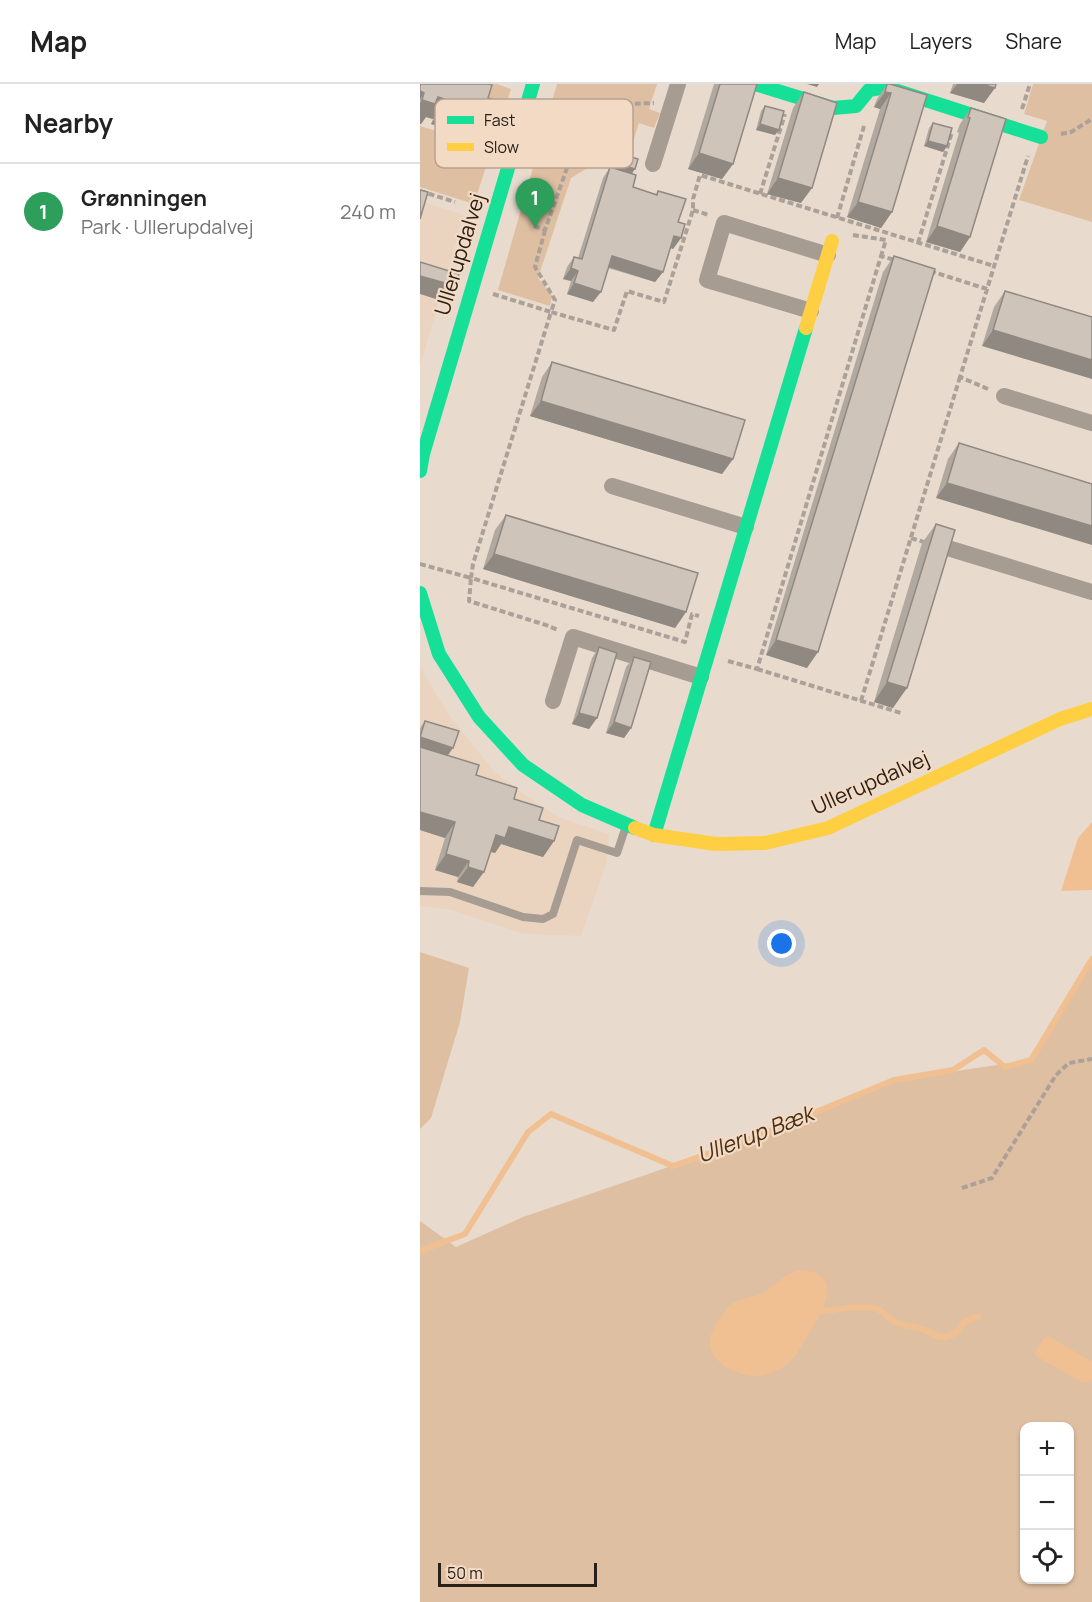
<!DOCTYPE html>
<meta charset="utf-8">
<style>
:root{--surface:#fff;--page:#f6f6f6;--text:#222;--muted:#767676;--line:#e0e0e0;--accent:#0f766e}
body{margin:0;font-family:Manrope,sans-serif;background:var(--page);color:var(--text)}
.controls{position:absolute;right:18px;bottom:18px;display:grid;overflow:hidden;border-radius:12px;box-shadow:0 2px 4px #0004}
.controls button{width:54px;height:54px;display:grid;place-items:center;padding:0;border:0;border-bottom:2px solid var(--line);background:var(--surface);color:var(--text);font:30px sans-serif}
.scale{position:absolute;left:18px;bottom:15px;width:159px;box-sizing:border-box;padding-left:6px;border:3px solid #292018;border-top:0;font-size:16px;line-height:21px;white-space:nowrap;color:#292018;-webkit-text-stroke:4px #f3dac4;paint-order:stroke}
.you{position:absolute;left:362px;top:860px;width:21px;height:21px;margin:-15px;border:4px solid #fff;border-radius:50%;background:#1a73e8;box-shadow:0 0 0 9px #1a73e833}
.badge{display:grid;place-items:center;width:39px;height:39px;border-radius:50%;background:var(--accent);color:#fff;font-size:20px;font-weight:700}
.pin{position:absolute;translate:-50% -50px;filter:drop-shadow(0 2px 3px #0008)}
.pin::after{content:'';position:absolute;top:32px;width:21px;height:18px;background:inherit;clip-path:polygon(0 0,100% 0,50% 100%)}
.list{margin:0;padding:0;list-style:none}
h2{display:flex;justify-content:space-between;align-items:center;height:78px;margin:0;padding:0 24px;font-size:26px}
h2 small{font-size:20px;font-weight:400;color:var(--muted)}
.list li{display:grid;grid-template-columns:39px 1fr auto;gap:18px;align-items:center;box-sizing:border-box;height:96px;padding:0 24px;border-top:2px solid var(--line)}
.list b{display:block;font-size:22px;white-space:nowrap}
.list p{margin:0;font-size:20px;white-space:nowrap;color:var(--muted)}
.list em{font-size:20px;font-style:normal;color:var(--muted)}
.icon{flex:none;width:33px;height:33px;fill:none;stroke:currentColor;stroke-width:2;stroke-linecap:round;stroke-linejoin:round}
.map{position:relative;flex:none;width:672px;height:1518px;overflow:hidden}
header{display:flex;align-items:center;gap:36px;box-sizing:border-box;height:84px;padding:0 30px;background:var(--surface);border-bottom:2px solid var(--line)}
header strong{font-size:28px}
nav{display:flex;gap:33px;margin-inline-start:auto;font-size:21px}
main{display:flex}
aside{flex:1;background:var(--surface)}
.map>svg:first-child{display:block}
.built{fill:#ebd4bf}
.green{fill:#dfbfa1;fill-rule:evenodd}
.water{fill:#f0c092}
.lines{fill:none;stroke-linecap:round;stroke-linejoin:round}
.stream{stroke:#f0c092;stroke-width:6}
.path{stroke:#aba198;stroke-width:4;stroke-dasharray:6 3;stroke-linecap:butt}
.lane{stroke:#a79c92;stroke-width:8}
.street{stroke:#a79c92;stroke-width:16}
.fast{stroke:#16e098;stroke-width:14}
.slow{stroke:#ffcf43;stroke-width:14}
.wall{fill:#b1a9a0}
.shaded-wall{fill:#908982}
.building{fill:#cec4ba;stroke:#908982;stroke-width:1.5}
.labels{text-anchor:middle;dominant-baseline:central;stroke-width:4.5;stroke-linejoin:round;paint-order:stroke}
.street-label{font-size:21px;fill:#292018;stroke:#f3dac4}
.water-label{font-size:22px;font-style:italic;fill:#492f15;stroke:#f3dac4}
.key{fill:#f3dac4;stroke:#b6a290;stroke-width:1.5}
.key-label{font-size:16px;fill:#292018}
</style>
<header>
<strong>Map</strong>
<nav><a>Map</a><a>Layers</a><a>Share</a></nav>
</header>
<main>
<aside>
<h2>Nearby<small></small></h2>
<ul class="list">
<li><span class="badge" style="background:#2e9e5b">1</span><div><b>Grønningen</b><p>Park · Ullerupdalvej</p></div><em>240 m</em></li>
</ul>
</aside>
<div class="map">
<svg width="672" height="1518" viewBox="0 0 672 1518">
<rect width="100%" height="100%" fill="#e8dbce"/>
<path class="built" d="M0,117L44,131L0,282Z
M0,581L6,593L29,631L74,687L102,709L138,733L189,750L187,778L161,852L104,850L31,826L0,822Z"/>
<path class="green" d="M72,0H77L91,5L54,120L0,103V42L55,59Z
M137,0H237L229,25L240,29L234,44L219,39L208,74L197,71L193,82L176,79L151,94L118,194L132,211L130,222L78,206Z
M613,0H672V138L599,116L627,37L604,30Z
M0,868L49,884L40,938L11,1034L0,1045Z
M672,875V1518H0V1137L36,1163L103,1133L330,1055L474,996L611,976ZM604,1342H650V1496H604Z"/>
<path class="water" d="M672,738V806L641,807L658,754Z
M381,1186C426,1189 402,1229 388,1251C381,1262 375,1276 363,1283C356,1288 342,1293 333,1292C316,1290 290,1279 290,1258C290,1249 295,1241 301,1233C304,1229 307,1223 312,1220C323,1213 336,1214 346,1207C358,1200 366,1188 381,1186Z
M628,1252L672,1278V1295L669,1298H662L616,1272L615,1269L623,1255Z"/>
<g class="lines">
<path class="stream" d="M0,1167L45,1150L108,1048L131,1030L253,1082L330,1055L474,996L533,986L564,966L585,983L611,976L672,875
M402,1227C419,1226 437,1221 454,1224C461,1225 467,1233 474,1237C483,1243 495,1242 505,1246C511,1249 516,1253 523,1253C540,1253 540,1234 558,1233"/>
<path class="path" d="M602,25L610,0
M641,50L651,48L672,35
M0,107L35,118
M340,110L365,30
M273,126L289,131
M417,134L444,42
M114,142L125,146L159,50L172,34L188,25L205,20L234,19
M125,146L115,183L135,216L131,228L194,246L207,207L244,218L273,126V115L280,91L574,182
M433,151L466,156L461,172
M498,159L532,48
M510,187L567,205
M73,210L131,228L53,480L51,494L265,558L272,530L279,532
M568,305L540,293L608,72
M491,454L507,459
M0,480L51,494L49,517L126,541L138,546
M308,577L337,585L461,172L475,176
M337,585L481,629
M441,617L540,293
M542,1104L572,1094L636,991L649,979L672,975"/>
<path class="lane" d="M0,807L30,808L103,833L123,835L133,830L157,756L197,769L206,742"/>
<path class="street" d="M233,80L258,0
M391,227L287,196L304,139L408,171
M584,312L672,339
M192,402L326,443
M531,465L672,508
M133,617L153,553L281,593"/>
<path class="fast" d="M335,0L413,24L436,22L449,6L465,3L621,53
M0,387L3,370L113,0
M0,509L19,570L59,633L103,681L162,721L215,744
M234,751L386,244"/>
<path class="slow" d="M386,244L412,157
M215,744L234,751L296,760L345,759L408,744L640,635L672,625"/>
</g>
<path class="wall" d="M0,0H69L52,53L35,48L36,43L28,40L25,44L11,40L13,35L6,33L1,40H0Z
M294,0H300L313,80L302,95L268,85Z
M467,0H470L472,128L461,144L427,133L460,25L454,23L457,15Z
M533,0H576L564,19L530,9Z
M384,8L381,119L347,110L373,24Z
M345,22L355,51L336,46L341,27Z
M551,24L550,153L540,168L506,158L539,49L537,48L540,40Z
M513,39L527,62L523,68L504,62L509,44Z
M201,70L212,90L213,103L236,110L238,107L258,138L261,154L253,165L250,164L243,188L235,198L188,184L173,218L147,210L151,197L143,195L147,183L154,173L158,174L183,94L190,83L194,84L197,76Z
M474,172L387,584L346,571L463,188Z
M585,207L672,233L562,262L574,223Z
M132,278L313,375L302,390L110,332L122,293Z
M539,359L672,400L516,414L528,375Z
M86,431L266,528L255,544L63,485L75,446Z
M516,440L473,624L454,618L502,459Z
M179,563L177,634L169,645L152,640L172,574Z
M214,573L211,644L204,654L186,649L206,583Z
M5,637L28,672L56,691L94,715L119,736L134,757L123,773L81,760L75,769L70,768L53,803L37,798L38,793L15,786L25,754L0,746V644Z"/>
<path class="shaded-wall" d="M387,0H399L397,3Z
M537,0H562L575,4L564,19L530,9Z
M0,7L4,9L0,15Z
M465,8L471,9L460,25L454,23Z
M18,13L27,16L13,35L6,33L1,40H0V19L2,16Z
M40,20L50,23L36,43L28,40L25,44L11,40L25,21Z
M49,28L66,33L52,53L35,48Z
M340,40L359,46L355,51L336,46Z
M508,57L527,62L523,68L504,62Z
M279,69L313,80L302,95L268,85Z
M198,80L215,85L211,91L194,85Z
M358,94L392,104L381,119L347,110Z
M438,118L472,128L461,144L427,133Z
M517,142L550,153L540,168L506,158Z
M254,152L261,154L253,165L246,162Z
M192,172L243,188L235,198L185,182Z
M151,184L158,187L151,197L143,195Z
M0,192L36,202L25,218L0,210Z
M154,199L181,208L173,218L147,210Z
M573,246L672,276V295L562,262Z
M121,317L313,375L302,390L110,332Z
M527,399L672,442V461L516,414Z
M74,470L266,528L255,544L63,485Z
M356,556L398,568L387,584L346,571Z
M467,598L487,604L473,624L454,618Z
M159,629L177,634L169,645L152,640Z
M194,638L211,644L204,654L186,649Z
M0,653L33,664L26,674L0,666Z
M0,728L35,738L25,754L0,746Z
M89,743L134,757L123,773L81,760L75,769L65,766L76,751Z
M26,770L49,777L38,793L15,786Z
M48,783L64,788L53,803L37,798Z"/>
<path class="building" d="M0,0H69L72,1L68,14L72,15L66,33L49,28L50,23L40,20L38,25L25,21L27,16L18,13L15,20L2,16L4,9L0,7Z
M300,0H337L313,80L279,69Z
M467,0H470L507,11L472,128L438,118L471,9L465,8Z
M562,0H576L575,4Z
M384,8L417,19L392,104L358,94Z
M345,22L364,27L359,46L340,40Z
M551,24L586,35L550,153L517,142L550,34L548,33Z
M513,39L532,44L527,62L508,57Z
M201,70L218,75L215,85L198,80Z
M190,83L216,91L213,103L237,111L238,107L266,115L258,138L265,140L261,154L254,152L243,188L192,172L181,208L154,199L158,187L151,184L154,173L162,175Z
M0,106L8,108L0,135Z
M474,172L515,185L398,568L356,556Z
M0,178L39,190L36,202L0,192Z
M585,207L672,233V276L573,246Z
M132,278L325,336L313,375L121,317Z
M539,359L672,400V442L527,399Z
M86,431L278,489L266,528L74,470Z
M516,440L535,446L487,604L467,598Z
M179,563L197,569L177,634L159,629Z
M214,573L231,578L211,644L194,638Z
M5,637L39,647L33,664L0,653Z
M0,663L59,681L56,691L97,704L94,715L123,724L119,736L139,742L134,757L89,743L85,754L76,751L64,788L48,783L49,777L26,770L35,738L0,728Z"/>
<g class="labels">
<g class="street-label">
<text transform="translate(39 170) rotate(-73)">Ullerupdalvej</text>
<text transform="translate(450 698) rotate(-24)">Ullerupdalvej</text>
</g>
<g class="water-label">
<text transform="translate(335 1050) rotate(-21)">Ullerup Bæk</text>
</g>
</g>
<rect x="15" y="15" width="198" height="69" rx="9" class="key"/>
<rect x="27" y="32" width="27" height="8" fill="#16e098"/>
<rect x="27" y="59" width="27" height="8" fill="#ffcf43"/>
<g class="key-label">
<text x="64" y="42">Fast</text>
<text x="64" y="69">Slow</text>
</g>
</svg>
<div class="controls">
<button>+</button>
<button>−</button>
<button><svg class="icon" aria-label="locate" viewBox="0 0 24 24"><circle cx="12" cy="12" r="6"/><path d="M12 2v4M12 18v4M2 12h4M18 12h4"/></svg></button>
</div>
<div class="scale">50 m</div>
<div class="you"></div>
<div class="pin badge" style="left:115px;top:144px;background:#2e9e5b">1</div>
</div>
</main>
